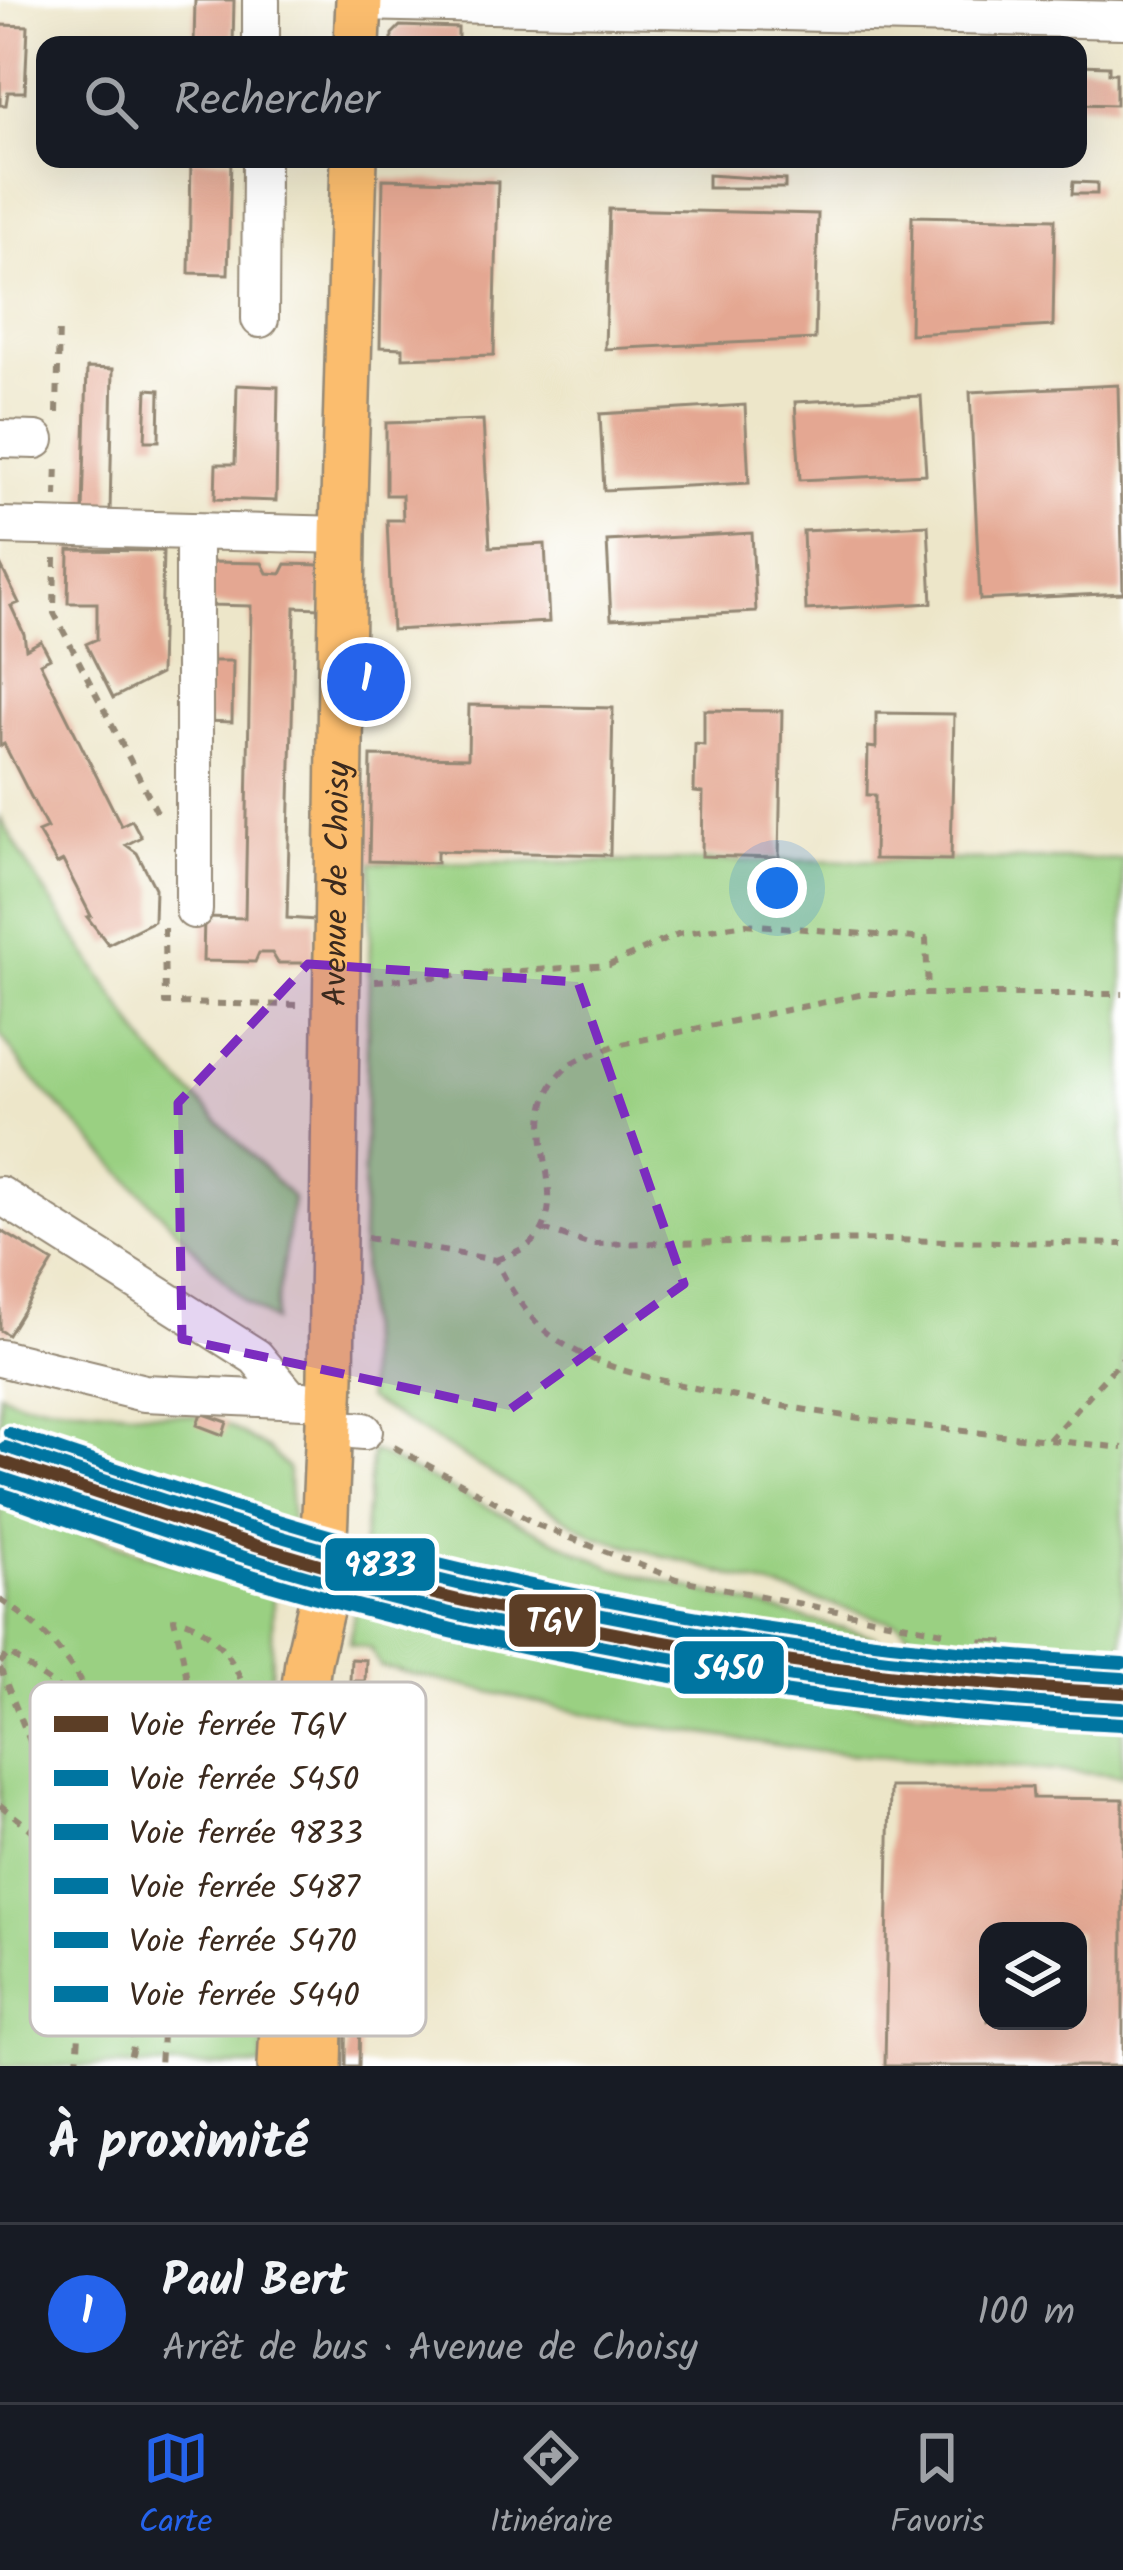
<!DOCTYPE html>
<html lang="fr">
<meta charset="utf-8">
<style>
:root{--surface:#171b24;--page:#20242c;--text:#f1f3f6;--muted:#9ea1a6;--line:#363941;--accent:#2563eb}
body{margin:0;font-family:Kalam,sans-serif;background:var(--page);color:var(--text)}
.controls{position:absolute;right:36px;bottom:36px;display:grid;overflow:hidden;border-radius:24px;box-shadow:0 12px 48px #0002}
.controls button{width:108px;height:108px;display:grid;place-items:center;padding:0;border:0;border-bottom:3px solid var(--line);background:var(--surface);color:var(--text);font:60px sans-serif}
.you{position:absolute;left:777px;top:888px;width:42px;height:42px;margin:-30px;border:9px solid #fff;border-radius:50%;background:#1a73e8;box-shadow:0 0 0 18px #1a73e833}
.badge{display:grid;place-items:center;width:78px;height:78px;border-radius:50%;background:var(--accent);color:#fff;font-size:39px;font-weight:700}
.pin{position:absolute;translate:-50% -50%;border:6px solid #fff;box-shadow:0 3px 12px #0006}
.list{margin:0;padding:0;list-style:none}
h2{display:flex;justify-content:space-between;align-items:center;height:156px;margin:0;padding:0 48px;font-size:51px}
h2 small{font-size:39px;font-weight:400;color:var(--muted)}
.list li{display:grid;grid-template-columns:78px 1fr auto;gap:36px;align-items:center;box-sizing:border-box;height:180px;padding:0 48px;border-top:3px solid var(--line)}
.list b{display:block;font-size:45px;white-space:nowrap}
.list p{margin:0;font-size:39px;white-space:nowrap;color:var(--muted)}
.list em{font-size:39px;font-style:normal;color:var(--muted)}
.icon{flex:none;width:66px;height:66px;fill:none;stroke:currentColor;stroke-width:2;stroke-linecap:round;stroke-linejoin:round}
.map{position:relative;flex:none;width:1123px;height:2066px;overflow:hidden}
.search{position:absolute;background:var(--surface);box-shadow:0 12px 48px #0002;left:36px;right:36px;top:36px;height:132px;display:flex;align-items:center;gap:30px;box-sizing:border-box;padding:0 42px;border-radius:24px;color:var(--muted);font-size:45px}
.sheet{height:336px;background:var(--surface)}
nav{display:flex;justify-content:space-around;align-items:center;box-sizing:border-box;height:168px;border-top:3px solid var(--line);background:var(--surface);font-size:33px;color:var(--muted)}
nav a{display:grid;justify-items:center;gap:6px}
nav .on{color:var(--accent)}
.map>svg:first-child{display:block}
.green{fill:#9ad082;stroke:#6a7d50;stroke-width:3}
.building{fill:#e4a792;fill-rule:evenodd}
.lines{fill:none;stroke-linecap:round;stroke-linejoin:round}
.minor-casing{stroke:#948874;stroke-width:40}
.major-casing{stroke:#948874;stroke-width:50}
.path{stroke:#948874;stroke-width:6;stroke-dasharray:9 9;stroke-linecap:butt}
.minor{stroke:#fff;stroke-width:36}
.major{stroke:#fbbd6e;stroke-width:45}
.rail-1-casing{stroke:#fff;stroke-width:21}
.rail-2-casing{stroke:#fff;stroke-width:21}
.rail-3-casing{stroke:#fff;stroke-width:21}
.rail-4-casing{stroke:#fff;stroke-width:21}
.rail-5-casing{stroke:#fff;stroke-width:21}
.rail-6-casing{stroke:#fff;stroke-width:21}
.rail-1{stroke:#5c3e26;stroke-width:12}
.rail-2{stroke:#0075a1;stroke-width:12}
.rail-3{stroke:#0075a1;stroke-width:12}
.rail-4{stroke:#0075a1;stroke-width:12}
.rail-5{stroke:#0075a1;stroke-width:12}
.rail-6{stroke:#0075a1;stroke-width:12}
.marked{fill:#7b2cbf;fill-opacity:0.2;stroke:#7b2cbf;stroke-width:9;stroke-dasharray:24 15;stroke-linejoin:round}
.labels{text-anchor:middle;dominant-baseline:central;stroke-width:12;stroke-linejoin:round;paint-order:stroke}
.street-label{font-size:33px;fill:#3b2a1e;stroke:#fff}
.key{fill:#fff;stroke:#c4bfbc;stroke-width:3}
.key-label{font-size:33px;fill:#3b2a1e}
.line-badge{stroke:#fff;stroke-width:4.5}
.badge-label{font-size:33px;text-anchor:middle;font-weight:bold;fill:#fff}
</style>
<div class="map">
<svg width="1123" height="2066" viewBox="0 0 1123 2066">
<rect width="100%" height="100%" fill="#fff"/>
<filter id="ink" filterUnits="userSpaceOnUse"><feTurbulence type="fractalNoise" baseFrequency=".00833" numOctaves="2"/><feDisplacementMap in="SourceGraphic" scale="24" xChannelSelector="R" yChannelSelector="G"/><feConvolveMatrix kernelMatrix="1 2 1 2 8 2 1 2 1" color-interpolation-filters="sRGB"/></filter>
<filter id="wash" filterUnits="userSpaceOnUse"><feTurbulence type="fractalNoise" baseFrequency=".004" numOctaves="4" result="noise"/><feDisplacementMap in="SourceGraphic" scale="48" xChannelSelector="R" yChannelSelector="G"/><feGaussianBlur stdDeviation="2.7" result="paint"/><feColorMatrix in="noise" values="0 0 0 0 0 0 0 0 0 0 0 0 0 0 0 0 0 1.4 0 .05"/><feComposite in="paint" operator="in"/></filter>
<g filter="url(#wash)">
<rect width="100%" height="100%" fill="#ede6c9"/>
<path class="green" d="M0,818L32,872L151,1051L293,1199L274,1321L244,1301L26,1071L0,1034Z
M1123,859V1665L939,1659L899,1624L595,1536L367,1399L362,1249L372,863Z
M0,1393L21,1402L215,1418L269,1450L288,1469L293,1537L107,1484L0,1449Z
M372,1451L613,1568L876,1637L872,1657L362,1552Z
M0,1501L130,1549L273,1595L263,2066H0Z
M355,1608L646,1673L890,1709L1123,1723V1776L815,1751L613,1720L381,1667L370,1648L350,1644Z"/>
<g id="blocks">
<path class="building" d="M195,0H234L233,45H194Z
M0,25L28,26L25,92H8L6,105H0Z
M400,26L458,28V45H392V34Z
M1078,65L1109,66V73H1116V105L1078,104Z
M191,159H231L228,274L189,273Z
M708,175L785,180V188H708Z
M383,179L498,182L494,355L403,358V348L380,347Z
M1073,182L1097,183V194H1072Z
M609,209L818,214L815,339L605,349Z
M912,216L1055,219L1053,326L910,334Z
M87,368L113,369L110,513L83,512Z
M237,385L278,387L276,501L215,499L216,464H235Z
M1118,385L1123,593L980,600L970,392Z
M147,389L160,390L159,441H145Z
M921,396L926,474L800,480L795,402Z
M745,405L749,483L604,490L600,414Z
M483,420L490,547L545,544L549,622L392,630L387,520H403L402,495H386V423Z
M928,525L932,603L806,610L803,531Z
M752,533L756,612L611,619L607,541Z
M69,550L163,551L160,674L113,698L86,644L97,639V603H68Z
M212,562L262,563L267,573L281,574L286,564L321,565V608L295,607L287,918L315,920L313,963H278L272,953H259L255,962L203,961L204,917L245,918L251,606L210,605Z
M0,564L19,603L11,606L24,634L26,649L41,641L50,658L40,663L121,825L132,820L141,837L126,845L137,853L155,888L154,921L108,944L87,917L91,916L63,861L57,864L38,832L47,828L4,744L0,746Z
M207,661H233L232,722L205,721Z
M469,705L613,708L610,855L437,851V863L369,861L371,756L468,758Z
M704,710L782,711L779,858L702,856L703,793L694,792L695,744L704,745Z
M876,713L954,714L951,860L874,859L875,795H867L868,747L876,748Z
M0,1230L53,1262L8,1335L0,1330Z
M201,1413L227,1422L223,1435L197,1425Z
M982,1640L1003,1641L1001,1656L980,1655Z
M351,1659L366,1660L365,1681H350Z
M890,1787H1032L1033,1798L1123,1799V2066H885ZM988,1931H1078V2021H988Z
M348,1838L363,1839L359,2066H346Z"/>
</g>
</g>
<g filter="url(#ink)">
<use href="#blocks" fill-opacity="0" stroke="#948874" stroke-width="3"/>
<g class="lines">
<g class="minor-casing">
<path id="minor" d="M359,2L1123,20
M261,45V0
M260,319L261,159
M0,439L36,440
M0,526L343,535
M194,910V532
M0,1195L256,1357L291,1399
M0,1358L144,1393L304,1400
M329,1428L364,1431"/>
</g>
<g class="major-casing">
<g id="major">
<path d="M357,45L359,0"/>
<path id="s1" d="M281,2066L297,1749L308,1662L321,1606L331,1377L343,535L354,159"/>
<path d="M319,2066L326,1770"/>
</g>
</g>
<path class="path" d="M57,413L59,323
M56,497L57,462
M55,558L54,613L158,814
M164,928L165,1003L298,1005
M375,981L609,965L678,934L746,924L926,939L928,994
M543,1229L588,1244L885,1240L1123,1244
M367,1238L496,1260C508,1286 527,1317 549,1334C590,1366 646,1377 695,1388C836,1421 980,1432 1123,1448
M496,1260C513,1253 532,1248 542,1230C567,1183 514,1117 566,1068C580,1056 600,1052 617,1045L864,994H1123
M1049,1440L1123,1358
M394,1447L540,1526L676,1579L943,1632
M0,1600C52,1631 72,1666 101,1717C174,1847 169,1923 160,2066
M0,1663L9,1653C46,1680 129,1743 174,1742C198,1702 184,1662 174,1619C206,1621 236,1660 244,1689C250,1710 247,1733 253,1755L258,1757
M0,1668L66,1829L65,1856
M0,1805L65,1856L87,1904L77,2066
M87,1904L108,1910L113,1920L134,2043L128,2066"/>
<use href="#minor" class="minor"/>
<use href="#major" class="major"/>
<g class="rail-1-casing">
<path id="rail-1" d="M0,1461C133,1505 265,1552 401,1586C636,1645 881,1681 1123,1693"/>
</g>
<g class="rail-2-casing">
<path id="rail-2" d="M0,1477C133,1521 265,1567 401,1601C636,1660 880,1696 1122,1708"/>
</g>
<g class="rail-3-casing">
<path id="rail-3" d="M5,1447C137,1491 269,1537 404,1571C638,1630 882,1666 1123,1678"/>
</g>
<g class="rail-4-casing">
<path id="rail-4" d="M0,1493C130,1536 259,1581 392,1614C629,1675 877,1711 1122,1723"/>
</g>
<g class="rail-5-casing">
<path id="rail-5" d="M9,1433C142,1477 275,1523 410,1557C642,1615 884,1651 1123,1663"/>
</g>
<g class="rail-6-casing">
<path id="rail-6" d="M0,1496C352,1627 747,1711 1122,1725"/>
</g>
<use href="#rail-1" class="rail-1"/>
<use href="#rail-2" class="rail-2"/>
<use href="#rail-3" class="rail-3"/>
<use href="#rail-4" class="rail-4"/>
<use href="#rail-5" class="rail-5"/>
<use href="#rail-6" class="rail-6"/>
</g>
</g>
<path class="marked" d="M308,964L578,982L684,1284L509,1410L182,1339L178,1103Z"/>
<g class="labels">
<g class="street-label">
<text stroke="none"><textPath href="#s1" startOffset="1185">Avenue de Choisy</textPath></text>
</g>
</g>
<rect x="30" y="1682" width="396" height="354" rx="18" class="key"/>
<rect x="54" y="1716" width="54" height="16" fill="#5c3e26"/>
<rect x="54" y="1770" width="54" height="16" fill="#0075a1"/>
<rect x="54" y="1824" width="54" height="16" fill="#0075a1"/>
<rect x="54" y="1878" width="54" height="16" fill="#0075a1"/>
<rect x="54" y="1932" width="54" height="16" fill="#0075a1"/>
<rect x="54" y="1986" width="54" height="16" fill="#0075a1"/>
<g class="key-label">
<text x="129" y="1736">Voie ferrée TGV</text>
<text x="129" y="1790">Voie ferrée 5450</text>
<text x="129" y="1844">Voie ferrée 9833</text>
<text x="129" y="1898">Voie ferrée 5487</text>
<text x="129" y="1952">Voie ferrée 5470</text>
<text x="129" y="2006">Voie ferrée 5440</text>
</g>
<g class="line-badge">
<rect x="323" y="1536" width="114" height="57" rx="12" fill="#0075a1"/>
<rect x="507" y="1592" width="91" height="57" rx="12" fill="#5c3e26"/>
<rect x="672" y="1639" width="114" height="57" rx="12" fill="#0075a1"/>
</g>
<g class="badge-label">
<text x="380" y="1576">9833</text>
<text x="553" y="1632">TGV</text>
<text x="729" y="1679">5450</text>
</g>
</svg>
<div class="controls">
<button><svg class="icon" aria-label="layers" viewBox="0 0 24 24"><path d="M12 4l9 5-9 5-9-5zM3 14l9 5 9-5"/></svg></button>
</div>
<div class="you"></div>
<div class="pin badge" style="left:366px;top:682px">1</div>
<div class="search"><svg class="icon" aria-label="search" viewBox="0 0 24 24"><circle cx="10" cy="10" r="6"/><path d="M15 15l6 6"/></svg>Rechercher</div>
</div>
<section class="sheet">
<h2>À proximité<small></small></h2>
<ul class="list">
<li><span class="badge">1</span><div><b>Paul Bert</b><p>Arrêt de bus · Avenue de Choisy</p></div><em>100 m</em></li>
</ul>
</section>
<nav>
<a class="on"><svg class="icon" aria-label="map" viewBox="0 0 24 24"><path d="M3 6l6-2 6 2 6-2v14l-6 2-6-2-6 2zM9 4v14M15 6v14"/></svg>Carte</a>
<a><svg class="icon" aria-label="directions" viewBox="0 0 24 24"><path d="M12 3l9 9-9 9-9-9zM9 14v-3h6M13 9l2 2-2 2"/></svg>Itinéraire</a>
<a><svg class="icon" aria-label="saved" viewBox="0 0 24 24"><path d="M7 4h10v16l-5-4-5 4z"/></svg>Favoris</a>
</nav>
